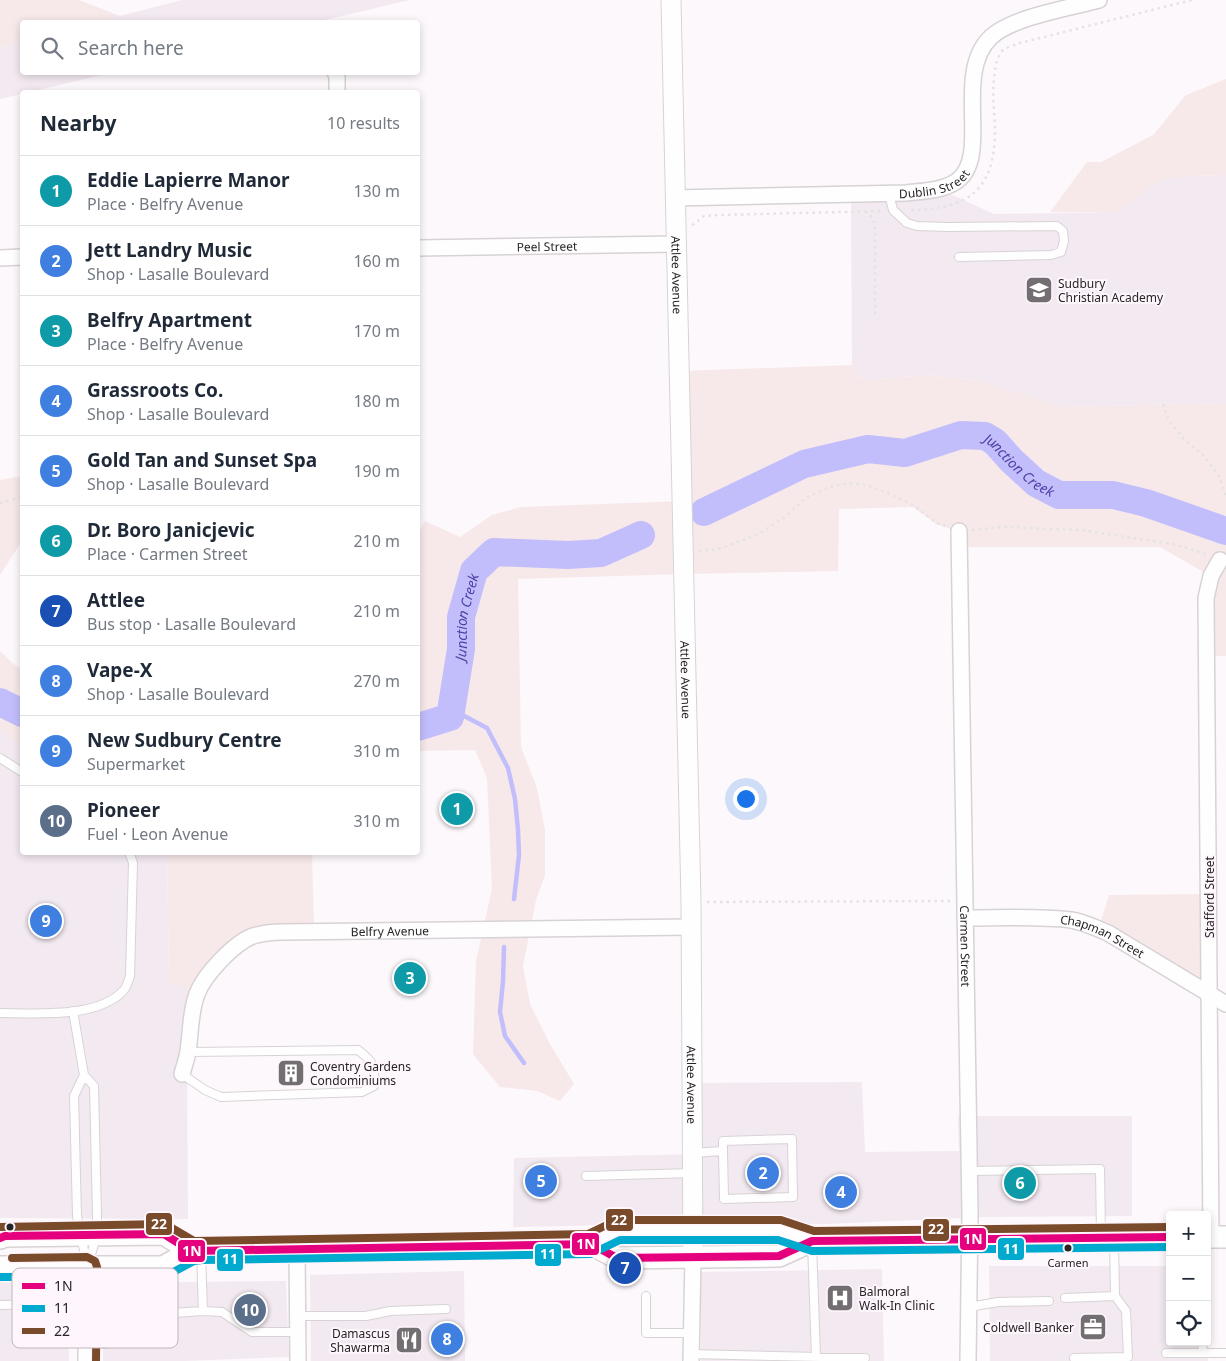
<!DOCTYPE html>
<meta charset="utf-8">
<style>
:root{--surface:#fff;--page:#f2f2f3;--text:#1f2937;--muted:#747a83;--line:#e0e1e3;--accent:#ea580c}
body{margin:0;font-family:"Noto Sans",sans-serif;background:var(--page);color:var(--text)}
.controls{position:absolute;right:15px;bottom:15px;display:grid;overflow:hidden;border-radius:5px;box-shadow:0 2px 8px #0003}
.controls button{width:45px;height:45px;display:grid;place-items:center;padding:0;border:0;border-bottom:1px solid var(--line);background:var(--surface);color:var(--text);font:25px sans-serif}
.you{position:absolute;left:745px;top:798px;width:18px;height:18px;margin:-12px;border:4px solid #fff;border-radius:50%;background:#1a73e8;box-shadow:0 0 0 8px #1a73e833}
.badge{display:grid;place-items:center;width:32px;height:32px;border-radius:50%;background:var(--accent);color:#fff;font-size:16px;font-weight:700}
.pin{position:absolute;translate:-50% -50%;border:2px solid #fff;box-shadow:0 1px 5px #0006}
.list{margin:0;padding:0;list-style:none}
h2{display:flex;justify-content:space-between;align-items:center;height:65px;margin:0;padding:0 20px;font-size:21px}
h2 small{font-size:16px;font-weight:400;color:var(--muted)}
.list li{display:grid;grid-template-columns:32px 1fr auto;gap:15px;align-items:center;box-sizing:border-box;height:70px;padding:0 20px;border-top:1px solid var(--line)}
.list b{display:block;font-size:19px;white-space:nowrap}
.list p{margin:0;font-size:16px;white-space:nowrap;color:var(--muted)}
.list em{font-size:16px;font-style:normal;color:var(--muted)}
.icon{flex:none;width:28px;height:28px;fill:none;stroke:currentColor;stroke-width:2;stroke-linecap:round;stroke-linejoin:round}
.map{position:relative;flex:none;width:1226px;height:1361px;overflow:hidden}
.search{position:absolute;background:var(--surface);box-shadow:0 2px 8px #0003;left:20px;top:20px;width:400px;height:55px;display:flex;align-items:center;gap:12px;box-sizing:border-box;padding:0 18px;border-radius:5px;color:var(--muted);font-size:19px}
.panel{position:absolute;background:var(--surface);box-shadow:0 2px 8px #0003;left:20px;top:90px;width:400px;height:765px;border-radius:5px}
.map>svg:first-child{display:block}
.built{fill:#f3e9f1}
.green{fill:#f7e9ea}
.lines{fill:none;stroke-linecap:round;stroke-linejoin:round}
.stream{stroke:#c2befc;stroke-width:4.5}
.river{stroke:#c2befc;stroke-width:28}
.service-casing{stroke:#d7d3d5;stroke-width:10}
.minor-casing{stroke:#d7d3d5;stroke-width:18}
.tertiary-casing{stroke:#d7d3d5;stroke-width:21}
.secondary-casing{stroke:#d7d3d5;stroke-width:24}
.path{stroke:#e4e3e4;stroke-width:2.5;stroke-dasharray:2.5 4;stroke-linecap:butt}
.service{stroke:#fffeff;stroke-width:8}
.minor{stroke:#fffeff;stroke-width:15}
.tertiary{stroke:#fffeff;stroke-width:19}
.secondary{stroke:#fffeff;stroke-width:21}
.bus-1-casing{stroke:#fff6fd;stroke-width:11}
.bus-2-casing{stroke:#fff6fd;stroke-width:11}
.bus-3-casing{stroke:#fff6fd;stroke-width:11}
.bus-1{stroke:#e5007d;stroke-width:8}
.bus-2{stroke:#00a9ce;stroke-width:8}
.bus-3{stroke:#7a4b2a;stroke-width:8}
.bus-dot{fill:#272426;stroke:#fff6fd;stroke-width:2}
.labels{text-anchor:middle;dominant-baseline:central;stroke-width:4;stroke-linejoin:round;paint-order:stroke}
.bus-label{font-size:11px;fill:#272426;stroke:#fff6fd}
.street-label{font-size:12px;fill:#272426;stroke:#fff6fd}
.poi-label{font-size:12px;fill:#272426;stroke:#fff6fd;text-anchor:start}
.water-label{font-size:14px;font-style:italic;fill:#4f42a5;stroke:#fff6fd}
.key{fill:#fff6fd;stroke:#beb7bc;stroke-width:1}
.key-label{font-size:14px;fill:#272426}
.line-badge{stroke:#fff6fd;stroke-width:2}
.badge-label{font-size:14px;text-anchor:middle;font-weight:bold;fill:#fff}
</style>
<div class="map">
<svg width="1226" height="1361" viewBox="0 0 1226 1361">
<rect width="100%" height="100%" fill="#fdf8fc"/>
<path class="built" d="M182,0H410L316,22H96Z
M22,42V72L110,73L0,99V48Z
M1226,175V403L1063,407L978,380L926,375L867,380L855,376L852,365L851,193L937,188L994,214L1117,212L1161,180L1190,176Z
M0,730L22,747V852L167,853L169,982L196,992L187,1052L188,1219L0,1218Z
M862,1082L865,1152L959,1151L958,1116H1132V1216L986,1217L825,1224L713,1223L513,1227L514,1158L701,1154L700,1083Z
M989,1266H1170V1342H1207L1208,1266V1361H990Z
M882,1269L884,1361H701V1272Z
M464,1271L465,1361H311L310,1275Z
M0,1281H67L69,1361H0Z
M286,1281L289,1357L183,1361H103L104,1283Z"/>
<path class="green" d="M0,0H79L120,16L96,22H22V42L0,48Z
M1226,79V175L1190,176L1161,180L1117,212H1050L1087,162H1101L1153,135L1186,95Z
M852,365L855,376L867,380L926,375L978,380L1063,407L1226,403V656H1208L1212,577L1160,547H961L960,532L936,524L913,507L839,509L838,571L685,574L518,579L521,747L537,788L545,830V875L536,900L523,966L530,1004L550,1044L574,1084L560,1101L537,1091L500,1087L473,1054L476,961L492,889L487,778L475,750L418,751V535L425,521L460,537L492,515L521,507L684,501L681,371Z
M22,476V541L0,575V480Z
M0,651L15,665L22,669V747L0,730Z
M167,853H312L314,930L251,935L196,992L169,983Z
M1207,894L1208,992L1099,927L1109,895Z"/>
<g class="lines">
<path class="stream" d="M451,709L487,728L508,768L515,799L518,830L519,855L514,899
M504,947L503,981L500,1012L505,1036L524,1063"/>
<g class="river">
<path id="s1" d="M704,512L804,464L868,449L905,453L961,435L985,436L995,442L1011,460L1036,483L1059,495H1113L1146,503L1226,531"/>
<path d="M0,702L22,713"/>
<path id="s2" d="M418,727L450,717L461,649V617L474,571L494,552L568,555L601,553L641,535"/>
</g>
<g class="service-casing">
<path id="service" d="M889,194L893,210L907,223L917,226L948,227L1057,226L1063,231L1064,241L1061,252L1051,255L959,257
M0,758L22,772
M73,1011L84,1075L74,1096L77,1216L87,1265
M0,1013C35,1013 98,1019 124,990C127,987 128,981 130,976L133,863L129,852
M182,1074L205,1090L221,1097L362,1092L374,1086C375,1066 374,1062 358,1050L188,1052
M84,1075L94,1086L97,1216V1234L88,1265
M692,1153L723,1151L724,1199L793,1197L792,1139L723,1141V1151
M969,1171L1100,1169L1101,1236
M586,1176L692,1173
M812,1243L816,1357
M646,1296V1333H691
M1065,1298L1115,1296L1114,1239
M0,1305L87,1303
M969,1307L998,1302L1049,1301
M203,1311L222,1312L252,1332H298
M298,1316H366L390,1311L446,1309
M1202,1342L1203,1353
M87,1344C95,1344 106,1345 115,1342C125,1338 128,1320 143,1315L203,1311L201,1251
M1166,1353H1226
M691,1354L865,1358
M1074,1358L1128,1357L1126,1311L1115,1296"/>
</g>
<g class="minor-casing">
<g id="minor">
<path d="M335,72L337,77V92"/>
<path id="s3" d="M675,198L906,193C923,191 942,191 957,181C992,155 952,74 991,37C1012,17 1070,8 1099,0"/>
<path id="s4" d="M418,248L676,244"/>
<path d="M0,258L22,257"/>
<path id="s5" d="M959,531L970,1214L968,1361"/>
<path id="s6" d="M965,918C1000,918 1036,916 1071,920C1084,922 1096,928 1108,933L1226,1004"/>
<path id="s7" d="M182,1074C184,1066 187,1059 188,1051C191,1032 190,1012 197,994C204,975 234,943 253,936C263,933 273,932 283,932L691,927"/>
<path d="M1211,1237L1206,598L1211,576L1220,560"/>
<path d="M297,1249L298,1361"/>
<path d="M86,1361L87,1267"/>
<path d="M691,1361L693,1256"/>
</g>
</g>
<g class="tertiary-casing">
<g id="tertiary">
<path id="s8" d="M671,0L691,902L693,1256"/>
</g>
</g>
<g class="secondary-casing">
<path id="secondary" d="M1207,1237H1226
M0,1238L5,1236L164,1234L191,1251
M591,1244L617,1258L779,1256L812,1241
M0,1267H163L191,1251L201,1250L591,1244L617,1230H780L812,1241L1170,1237"/>
</g>
<path class="path" d="M911,210C967,209 994,192 995,132C995,115 992,97 994,79C995,70 996,57 1003,50C1007,47 1015,45 1020,43L1192,0
M865,212L869,213L875,224V317
M692,225L694,224L704,216L719,215L883,211
M1163,404L1169,421L1185,440L1204,456L1219,476L1226,496
M0,503L22,497
M972,530L1001,527L1081,530L1173,544L1206,554
M699,551L718,549L757,535L785,517L804,499L829,487L849,483L866,485L888,493L913,505L937,523L945,526
M707,902L951,901"/>
<use href="#service" class="service"/>
<use href="#minor" class="minor"/>
<use href="#tertiary" class="tertiary"/>
<use href="#secondary" class="secondary"/>
<g class="bus-1-casing">
<path id="bus-1" d="M0,1238L5,1236L164,1234L191,1251L591,1244L617,1258L779,1256L812,1241L1170,1237"/>
</g>
<g class="bus-2-casing">
<path id="bus-2" d="M0,1277H164L194,1261L202,1260L591,1254L620,1240H778L812,1251L1170,1247"/>
</g>
<g class="bus-3-casing">
<path id="bus-3" d="M0,1227L165,1224L194,1241L588,1234L617,1220H781L814,1231L1170,1227
M12,1258L87,1257L95,1261L97,1267L96,1361"/>
</g>
<use href="#bus-1" class="bus-1"/>
<use href="#bus-2" class="bus-2"/>
<use href="#bus-3" class="bus-3"/>
</g>
<defs>
<g id="school-square" transform="scale(1.4375)"><rect x="-9" y="-9" width="18" height="18" rx="4" fill="#726e71" stroke="#fff6fd"/><path d="M0-5L7-2L0 1L-7-2ZM-4 1L0 2.5L4 1V4Q0 6-4 4Z" fill="#fff"/></g>
<g id="building-square" transform="scale(1.4375)"><rect x="-9" y="-9" width="18" height="18" rx="4" fill="#726e71" stroke="#fff6fd"/><path d="M-4-6H4V6H1V3H-1V6H-4ZM-2.5-4.3h1.7v1.8h-1.7ZM.8-4.3h1.7v1.8H.8ZM-2.5-1h1.7V.8h-1.7ZM.8-1h1.7V.8H.8Z" fill="#fff"/></g>
<g id="hospital-square" transform="scale(1.4375)"><rect x="-9" y="-9" width="18" height="18" rx="4" fill="#726e71" stroke="#fff6fd"/><path d="M-5-5h3v3.5h4V-5h3V5h-3V1.5h-4V5h-3Z" fill="#fff"/></g>
<g id="office-square" transform="scale(1.4375)"><rect x="-9" y="-9" width="18" height="18" rx="4" fill="#726e71" stroke="#fff6fd"/><path d="M-6-3h4V-5.5h4V-3h4V5H-6ZM-1-4.5V-3h2v-1.5ZM-6 0V1H6V0Z" fill="#fff"/></g>
<g id="restaurant-square" transform="scale(1.4375)"><rect x="-9" y="-9" width="18" height="18" rx="4" fill="#726e71" stroke="#fff6fd"/><path d="M-5-6h1v4h1v-4h1v4h1v-4h1v5L-1.5 .5V6h-2V.5L-5-1ZM5-6V6H3V1.5H1.5Q1.5-4 5-6Z" fill="#fff"/></g>
</defs>
<g fill-rule="evenodd">
<use href="#school-square" x="1039" y="290"/>
<use href="#building-square" x="291" y="1073"/>
<use href="#hospital-square" x="840" y="1298"/>
<use href="#office-square" x="1093" y="1327"/>
<use href="#restaurant-square" x="409" y="1340"/>
</g>
<g class="bus-dot">
<circle cx="10" cy="1227" r="4.5"/>
<circle cx="1068" cy="1248" r="4.5"/>
</g>
<g class="labels">
<g class="bus-label">
<text x="1068" y="1262">Carmen</text>
</g>
<g class="street-label">
<text stroke="none"><textPath href="#s3" startOffset="261">Dublin Street</textPath></text>
<text stroke="none"><textPath href="#s4" startOffset="129">Peel Street</textPath></text>
<text stroke="none"><textPath href="#s8" startOffset="275">Attlee Avenue</textPath></text>
<text stroke="none"><textPath href="#s8" startOffset="680">Attlee Avenue</textPath></text>
<text transform="translate(1209 897) rotate(-90)">Stafford Street</text>
<text stroke="none"><textPath href="#s7" startOffset="301">Belfry Avenue</textPath></text>
<text stroke="none"><textPath href="#s6" startOffset="141">Chapman Street</textPath></text>
<text stroke="none"><textPath href="#s5" startOffset="415">Carmen Street</textPath></text>
<text stroke="none"><textPath href="#s8" startOffset="1085">Attlee Avenue</textPath></text>
</g>
<g class="poi-label">
<text x="1058" y="283">Sudbury<tspan x="1058" dy="14">Christian Academy</tspan></text>
<text x="310" y="1066">Coventry Gardens<tspan x="310" dy="14">Condominiums</tspan></text>
<text x="859" y="1291">Balmoral<tspan x="859" dy="14">Walk-In Clinic</tspan></text>
<text x="1074" y="1327" text-anchor="end">Coldwell Banker</text>
<text x="390" y="1333" text-anchor="end">Damascus<tspan x="390" dy="14">Shawarma</tspan></text>
</g>
<g class="water-label">
<text stroke="none"><textPath href="#s1" startOffset="342">Junction Creek</textPath></text>
<text stroke="none"><textPath href="#s2" startOffset="135">Junction Creek</textPath></text>
</g>
</g>
<rect x="12" y="1268" width="166" height="80" rx="8" class="key"/>
<rect x="22" y="1283" width="23" height="6" fill="#e5007d"/>
<rect x="22" y="1305" width="23" height="7" fill="#00a9ce"/>
<rect x="22" y="1328" width="23" height="6" fill="#7a4b2a"/>
<g class="key-label">
<text x="54" y="1291">1N</text>
<text x="54" y="1313">11</text>
<text x="54" y="1336">22</text>
</g>
<g class="line-badge">
<rect x="605" y="1208" width="29" height="24" rx="5" fill="#7a4b2a"/>
<rect x="145" y="1212" width="28" height="24" rx="5" fill="#7a4b2a"/>
<rect x="922" y="1218" width="28" height="24" rx="5" fill="#7a4b2a"/>
<rect x="959" y="1227" width="28" height="24" rx="5" fill="#e5007d"/>
<rect x="571" y="1232" width="29" height="24" rx="5" fill="#e5007d"/>
<rect x="997" y="1237" width="28" height="24" rx="5" fill="#00a9ce"/>
<rect x="177" y="1239" width="29" height="24" rx="5" fill="#e5007d"/>
<rect x="534" y="1243" width="28" height="24" rx="5" fill="#00a9ce"/>
<rect x="216" y="1248" width="28" height="24" rx="5" fill="#00a9ce"/>
</g>
<g class="badge-label">
<text x="619" y="1225">22</text>
<text x="159" y="1229">22</text>
<text x="936" y="1234">22</text>
<text x="973" y="1244">1N</text>
<text x="586" y="1249">1N</text>
<text x="1011" y="1254">11</text>
<text x="192" y="1256">1N</text>
<text x="548" y="1259">11</text>
<text x="230" y="1264">11</text>
</g>
</svg>
<div class="controls">
<button>+</button>
<button>−</button>
<button><svg class="icon" aria-label="locate" viewBox="0 0 24 24"><circle cx="12" cy="12" r="6"/><path d="M12 2v4M12 18v4M2 12h4M18 12h4"/></svg></button>
</div>
<div class="you"></div>
<div class="pin badge" style="left:457px;top:809px;background:#0f9aa8">1</div>
<div class="pin badge" style="left:763px;top:1173px;background:#3f7fe0">2</div>
<div class="pin badge" style="left:410px;top:978px;background:#0f9aa8">3</div>
<div class="pin badge" style="left:841px;top:1192px;background:#3f7fe0">4</div>
<div class="pin badge" style="left:541px;top:1181px;background:#3f7fe0">5</div>
<div class="pin badge" style="left:1020px;top:1183px;background:#0f9aa8">6</div>
<div class="pin badge" style="left:625px;top:1268px;background:#1a4fb4">7</div>
<div class="pin badge" style="left:447px;top:1339px;background:#3f7fe0">8</div>
<div class="pin badge" style="left:46px;top:921px;background:#3f7fe0">9</div>
<div class="pin badge" style="left:250px;top:1310px;background:#5c6f8a">10</div>
<div class="search"><svg class="icon" aria-label="search" viewBox="0 0 24 24"><circle cx="10" cy="10" r="6"/><path d="M15 15l6 6"/></svg>Search here</div>
<section class="panel">
<h2>Nearby<small>10 results</small></h2>
<ul class="list">
<li><span class="badge" style="background:#0f9aa8">1</span><div><b>Eddie Lapierre Manor</b><p>Place · Belfry Avenue</p></div><em>130 m</em></li>
<li><span class="badge" style="background:#3f7fe0">2</span><div><b>Jett Landry Music</b><p>Shop · Lasalle Boulevard</p></div><em>160 m</em></li>
<li><span class="badge" style="background:#0f9aa8">3</span><div><b>Belfry Apartment</b><p>Place · Belfry Avenue</p></div><em>170 m</em></li>
<li><span class="badge" style="background:#3f7fe0">4</span><div><b>Grassroots Co.</b><p>Shop · Lasalle Boulevard</p></div><em>180 m</em></li>
<li><span class="badge" style="background:#3f7fe0">5</span><div><b>Gold Tan and Sunset Spa</b><p>Shop · Lasalle Boulevard</p></div><em>190 m</em></li>
<li><span class="badge" style="background:#0f9aa8">6</span><div><b>Dr. Boro Janicjevic</b><p>Place · Carmen Street</p></div><em>210 m</em></li>
<li><span class="badge" style="background:#1a4fb4">7</span><div><b>Attlee</b><p>Bus stop · Lasalle Boulevard</p></div><em>210 m</em></li>
<li><span class="badge" style="background:#3f7fe0">8</span><div><b>Vape-X</b><p>Shop · Lasalle Boulevard</p></div><em>270 m</em></li>
<li><span class="badge" style="background:#3f7fe0">9</span><div><b>New Sudbury Centre</b><p>Supermarket</p></div><em>310 m</em></li>
<li><span class="badge" style="background:#5c6f8a">10</span><div><b>Pioneer</b><p>Fuel · Leon Avenue</p></div><em>310 m</em></li>
</ul>
</section>
</div>
